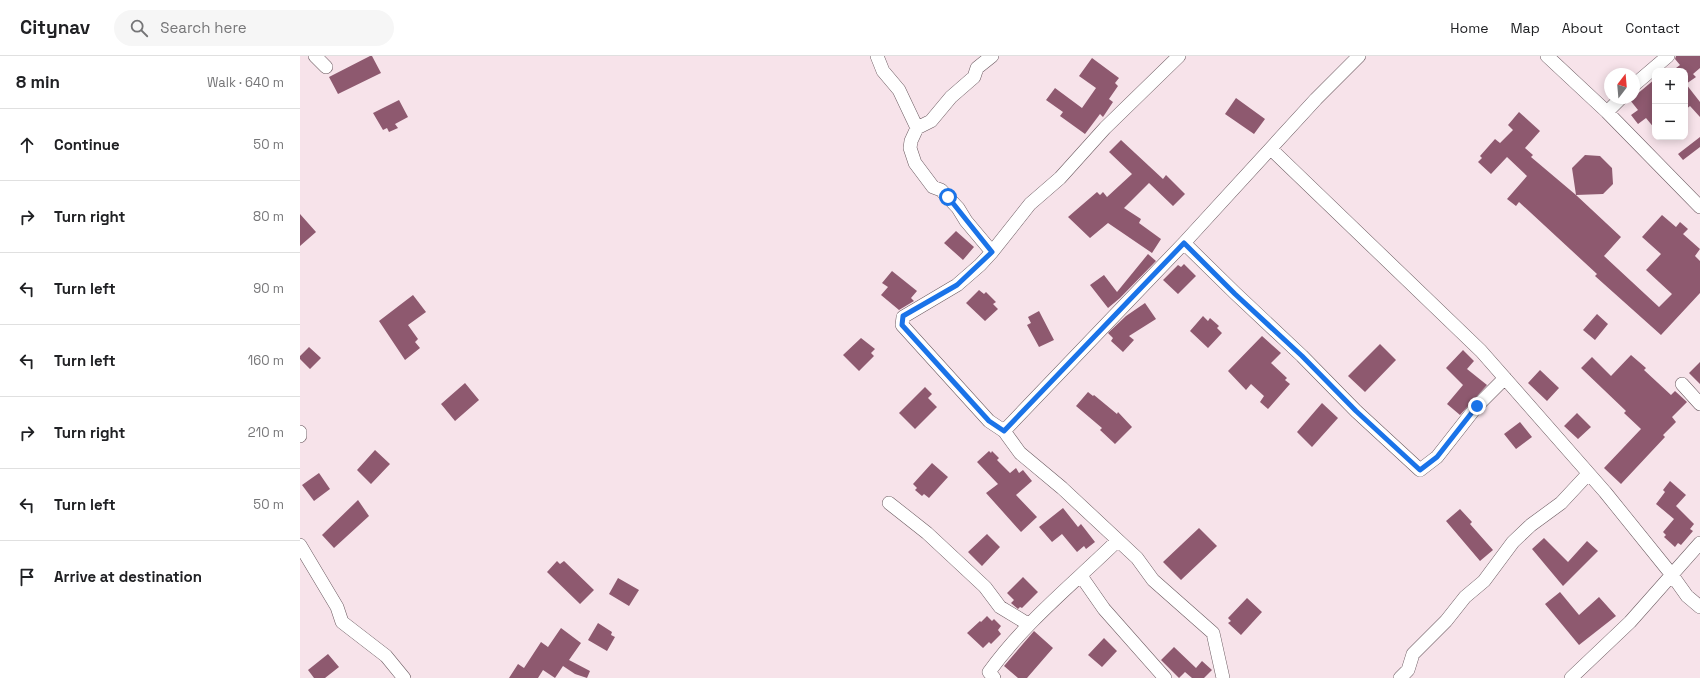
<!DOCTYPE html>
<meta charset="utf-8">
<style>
:root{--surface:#fff;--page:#f6f6f6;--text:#202124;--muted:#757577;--line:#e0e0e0}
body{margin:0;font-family:"Space Grotesk",sans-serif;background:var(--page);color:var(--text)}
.controls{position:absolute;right:12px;top:12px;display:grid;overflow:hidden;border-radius:8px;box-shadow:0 2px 10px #0003}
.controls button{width:36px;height:36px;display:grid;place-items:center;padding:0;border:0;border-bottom:1px solid var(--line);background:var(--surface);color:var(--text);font:20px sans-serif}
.compass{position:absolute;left:1304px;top:12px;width:36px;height:36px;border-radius:50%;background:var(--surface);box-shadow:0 2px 10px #0003;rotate:16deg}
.stop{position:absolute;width:12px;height:12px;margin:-9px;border:3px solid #1a73e8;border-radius:50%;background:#fff}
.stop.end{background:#1a73e8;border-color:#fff;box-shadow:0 1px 4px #0008}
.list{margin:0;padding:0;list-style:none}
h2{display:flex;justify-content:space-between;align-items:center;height:52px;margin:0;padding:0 16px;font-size:17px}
h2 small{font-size:13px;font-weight:400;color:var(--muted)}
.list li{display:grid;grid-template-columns:26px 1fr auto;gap:12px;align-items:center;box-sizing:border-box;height:72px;padding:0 16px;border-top:1px solid var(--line)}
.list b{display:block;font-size:15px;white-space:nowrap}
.list em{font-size:13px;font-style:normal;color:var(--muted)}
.icon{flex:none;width:22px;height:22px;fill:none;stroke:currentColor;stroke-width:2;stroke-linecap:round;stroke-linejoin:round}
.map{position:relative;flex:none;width:1400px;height:622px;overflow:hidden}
header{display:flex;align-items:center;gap:24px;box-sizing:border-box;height:56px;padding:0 20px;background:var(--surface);border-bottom:1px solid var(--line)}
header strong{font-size:19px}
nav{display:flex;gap:22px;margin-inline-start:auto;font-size:14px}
.search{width:280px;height:36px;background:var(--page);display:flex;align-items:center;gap:10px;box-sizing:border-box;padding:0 14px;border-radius:22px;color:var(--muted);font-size:15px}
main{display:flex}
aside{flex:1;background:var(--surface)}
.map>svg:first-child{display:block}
.building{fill:#8e596f}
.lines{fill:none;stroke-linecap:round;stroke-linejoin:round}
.minor-casing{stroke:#6b5a60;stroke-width:14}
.minor{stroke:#fff;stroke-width:13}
.route{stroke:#1a73e8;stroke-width:5}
</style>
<header>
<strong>Citynav</strong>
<div class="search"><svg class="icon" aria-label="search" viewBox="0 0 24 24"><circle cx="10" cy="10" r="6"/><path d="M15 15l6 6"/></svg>Search here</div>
<nav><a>Home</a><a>Map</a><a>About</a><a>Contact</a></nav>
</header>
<main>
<aside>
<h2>8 min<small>Walk · 640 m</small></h2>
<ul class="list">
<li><svg class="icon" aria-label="ahead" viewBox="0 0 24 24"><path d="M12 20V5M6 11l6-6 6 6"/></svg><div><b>Continue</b></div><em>50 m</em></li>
<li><svg class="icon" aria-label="right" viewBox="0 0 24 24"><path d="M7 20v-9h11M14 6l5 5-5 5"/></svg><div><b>Turn right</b></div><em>80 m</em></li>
<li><svg class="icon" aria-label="left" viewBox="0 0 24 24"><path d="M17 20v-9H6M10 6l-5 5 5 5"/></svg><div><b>Turn left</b></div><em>90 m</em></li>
<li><svg class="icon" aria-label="left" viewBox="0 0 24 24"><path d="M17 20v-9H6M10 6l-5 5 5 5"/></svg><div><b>Turn left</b></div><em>160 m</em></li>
<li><svg class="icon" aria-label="right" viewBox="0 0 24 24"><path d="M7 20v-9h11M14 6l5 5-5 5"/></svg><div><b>Turn right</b></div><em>210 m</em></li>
<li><svg class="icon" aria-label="left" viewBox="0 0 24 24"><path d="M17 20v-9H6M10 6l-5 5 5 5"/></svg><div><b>Turn left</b></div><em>50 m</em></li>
<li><svg class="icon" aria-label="arrive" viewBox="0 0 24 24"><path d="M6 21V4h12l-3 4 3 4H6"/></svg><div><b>Arrive at destination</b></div></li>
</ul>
</aside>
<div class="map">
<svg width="1400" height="622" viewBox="0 0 1400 622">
<rect width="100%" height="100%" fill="#f7e3ea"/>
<path class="building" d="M70,0H72L81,17L38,38L29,21Z
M1376,0H1400V12L1393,18L1396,21L1386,28L1400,46V61L1390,50L1385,54V15H1372L1380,9L1375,3Z
M792,2L819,22L815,27L818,30L809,43L813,46L803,61L800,58L785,78L760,60L763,56L746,44L755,32L782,52L796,32L779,20Z
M1355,23V73L1346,62L1338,68L1331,59L1338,54L1330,44Z
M936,42L965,63L954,78L925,58Z
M99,44L108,61L95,68L98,72L89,76L87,72L83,74L73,57Z
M1219,56L1240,75L1225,92L1233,99L1231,101L1276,139L1272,112L1285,99L1300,100L1312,112L1313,128L1303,138L1276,139L1321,181L1304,200L1359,251L1372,238L1346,214L1361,198L1342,181L1362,159L1376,171L1380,166L1388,173L1383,178L1400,193L1395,200L1400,205V237L1361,279L1295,220L1297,218L1219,146L1216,150L1207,143L1227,120L1207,101L1191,118L1178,106L1182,102L1180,100L1195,83L1200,87L1213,74L1208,69Z
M1400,81V91L1383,104L1378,98Z
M821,84L863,123L866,119L885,138L873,150L849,127L824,152L841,163L839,167L861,183L852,197L808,167L790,182L768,161L797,136L800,139L803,136L807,141L832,118L809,96Z
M0,158L16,176L0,190Z
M656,175L674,191L663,204L644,187Z
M848,198L856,205L820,242L808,252L790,229L804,219L817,236Z
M884,208L896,220L878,238L863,224L878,209L881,211Z
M592,215L617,235L611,242L614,245L599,254L581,239L588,231L582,227Z
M679,234L684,238L686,236L696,246L693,248L698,253L685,265L666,247Z
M113,239L126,256L108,269L118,283L115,286L120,292L105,304L79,265Z
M845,247L856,263L829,280L834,284L823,296L811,285L813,282L808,277L826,260Z
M739,255L754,284L739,291L727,269L731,267L728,261Z
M1297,258L1308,268L1295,284L1283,274Z
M903,260L908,265L910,262L919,270L917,272L922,277L908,292L890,275Z
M962,280L981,297L971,307L987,322L985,324L990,328L968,353L960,346L964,340L951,328L946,334L928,315Z
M561,282L575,293L571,297L574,300L559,315L543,299Z
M1080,288L1096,304L1065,336L1048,320Z
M9,291L21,302L10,313L0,303V300Z
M1163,294L1174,305L1167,313L1187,329L1160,359L1147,348L1163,329L1146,312Z
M1331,299L1346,312L1344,314L1371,339L1375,335L1387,346L1372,361L1376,366L1363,379L1365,381L1321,428L1304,412L1341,373L1324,357L1326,355L1281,312L1292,301L1311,320Z
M1400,306V328L1389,317Z
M1240,314L1259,332L1247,345L1228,327Z
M165,327L179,344L155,365L141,348Z
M625,331L632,338L628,342L637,351L615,373L599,357Z
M788,336L793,340L794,339L817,358L818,356L832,371L815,388L800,374L802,372L776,350Z
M1022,347L1038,362L1012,391L997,376Z
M1277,357L1291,371L1278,383L1264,370Z
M1220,366L1232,381L1216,393L1204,378Z
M75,394L90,408L71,428L57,414Z
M689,395L691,397L692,395L699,402L697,404L710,417L716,412L719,417L723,414L732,425L716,439L737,461L721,476L686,437L698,428L677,406Z
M632,407L648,421L629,442L624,438L622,440L615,434L617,432L613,428Z
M19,417L30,433L14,445L2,429Z
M1370,425L1386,439L1376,450L1394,468L1390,473L1393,475L1381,489L1378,487L1375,491L1364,481L1366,479L1363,476L1374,463L1356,448L1365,436L1363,434Z
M58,444L69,460L34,492L22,479Z
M763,452L778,471L781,468L795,486L786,493L784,490L777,496L762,478L752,486L739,471Z
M1160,453L1172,466L1170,468L1193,494L1180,505L1146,465Z
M899,472L917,490L881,524L863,506Z
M687,478L700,491L682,510L668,496Z
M1244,482L1268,506L1287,485L1298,495L1263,530L1232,493Z
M257,505L260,508L264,505L294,534L280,548L247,516Z
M723,521L738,536L722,552L720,551L718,553L711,547L714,544L707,537Z
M318,522L339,534L329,550L309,538Z
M1260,536L1279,559L1299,541L1316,560L1279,589L1245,548Z
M947,542L962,556L941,579L928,567L931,565L928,562Z
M687,560L692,565L694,563L701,570L698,574L701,578L691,588L689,586L683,592L667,577L680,565L681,566Z
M298,567L312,576L311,579L315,581L307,595L288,584Z
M261,572L281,587L269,604L290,615L287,622L275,618L263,610L255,622L243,614L238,622H209L218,608L224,612L241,586L248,591Z
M734,575L753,592L727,622H718L704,610Z
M804,582L817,595L802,611L788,599Z
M874,591L896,612L902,605L912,614L904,622H892L885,616L879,622L861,604Z
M28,598L39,611L25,622H14L8,614Z"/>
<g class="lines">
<g class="minor-casing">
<path id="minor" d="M15,0L26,11
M577,0L583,15L599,34L617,72
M879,0L805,72L760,122L730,148L692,196L680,209L657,229L603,261L602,269L689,365L704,375L720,397L762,432L837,502L853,524L913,577L923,622
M1247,0L1307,56L1400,151
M1334,29L1368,0
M1307,56L1321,42
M971,93L1181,295L1305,436L1372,519L1387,540L1400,551
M884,187L935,237L1002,300L1056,355L1120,414L1137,401L1177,350L1205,322
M692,196L666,165L658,152L641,134L633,131L615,107L610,92L611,85L617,72L631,65L651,41L674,21L677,12L692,0
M1382,328L1400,348
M704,375L884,187L1016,43L1059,0
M0,376V380
M589,447L627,477L685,531L700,551L728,568
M0,489L37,551L42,566L86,600L104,622
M781,520L804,553L865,622
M694,622L689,616C725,566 773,528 817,485
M1100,622L1108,614L1113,598L1146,565L1165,541L1184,525L1213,486L1231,469L1261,447L1288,418
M1271,622L1330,566L1400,487"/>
</g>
<use href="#minor" class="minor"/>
</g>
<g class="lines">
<path class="route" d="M648,141L692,196L657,229L603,260L602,269L689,365L704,375L884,187L935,238L1002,300L1056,355L1120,414L1137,401L1177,350"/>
</g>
</svg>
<div class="controls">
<button>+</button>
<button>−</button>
</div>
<svg class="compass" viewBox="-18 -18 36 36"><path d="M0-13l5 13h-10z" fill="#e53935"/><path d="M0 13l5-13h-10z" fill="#757577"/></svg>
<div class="stop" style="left:648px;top:141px"></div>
<div class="stop end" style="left:1177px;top:350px"></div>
</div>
</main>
